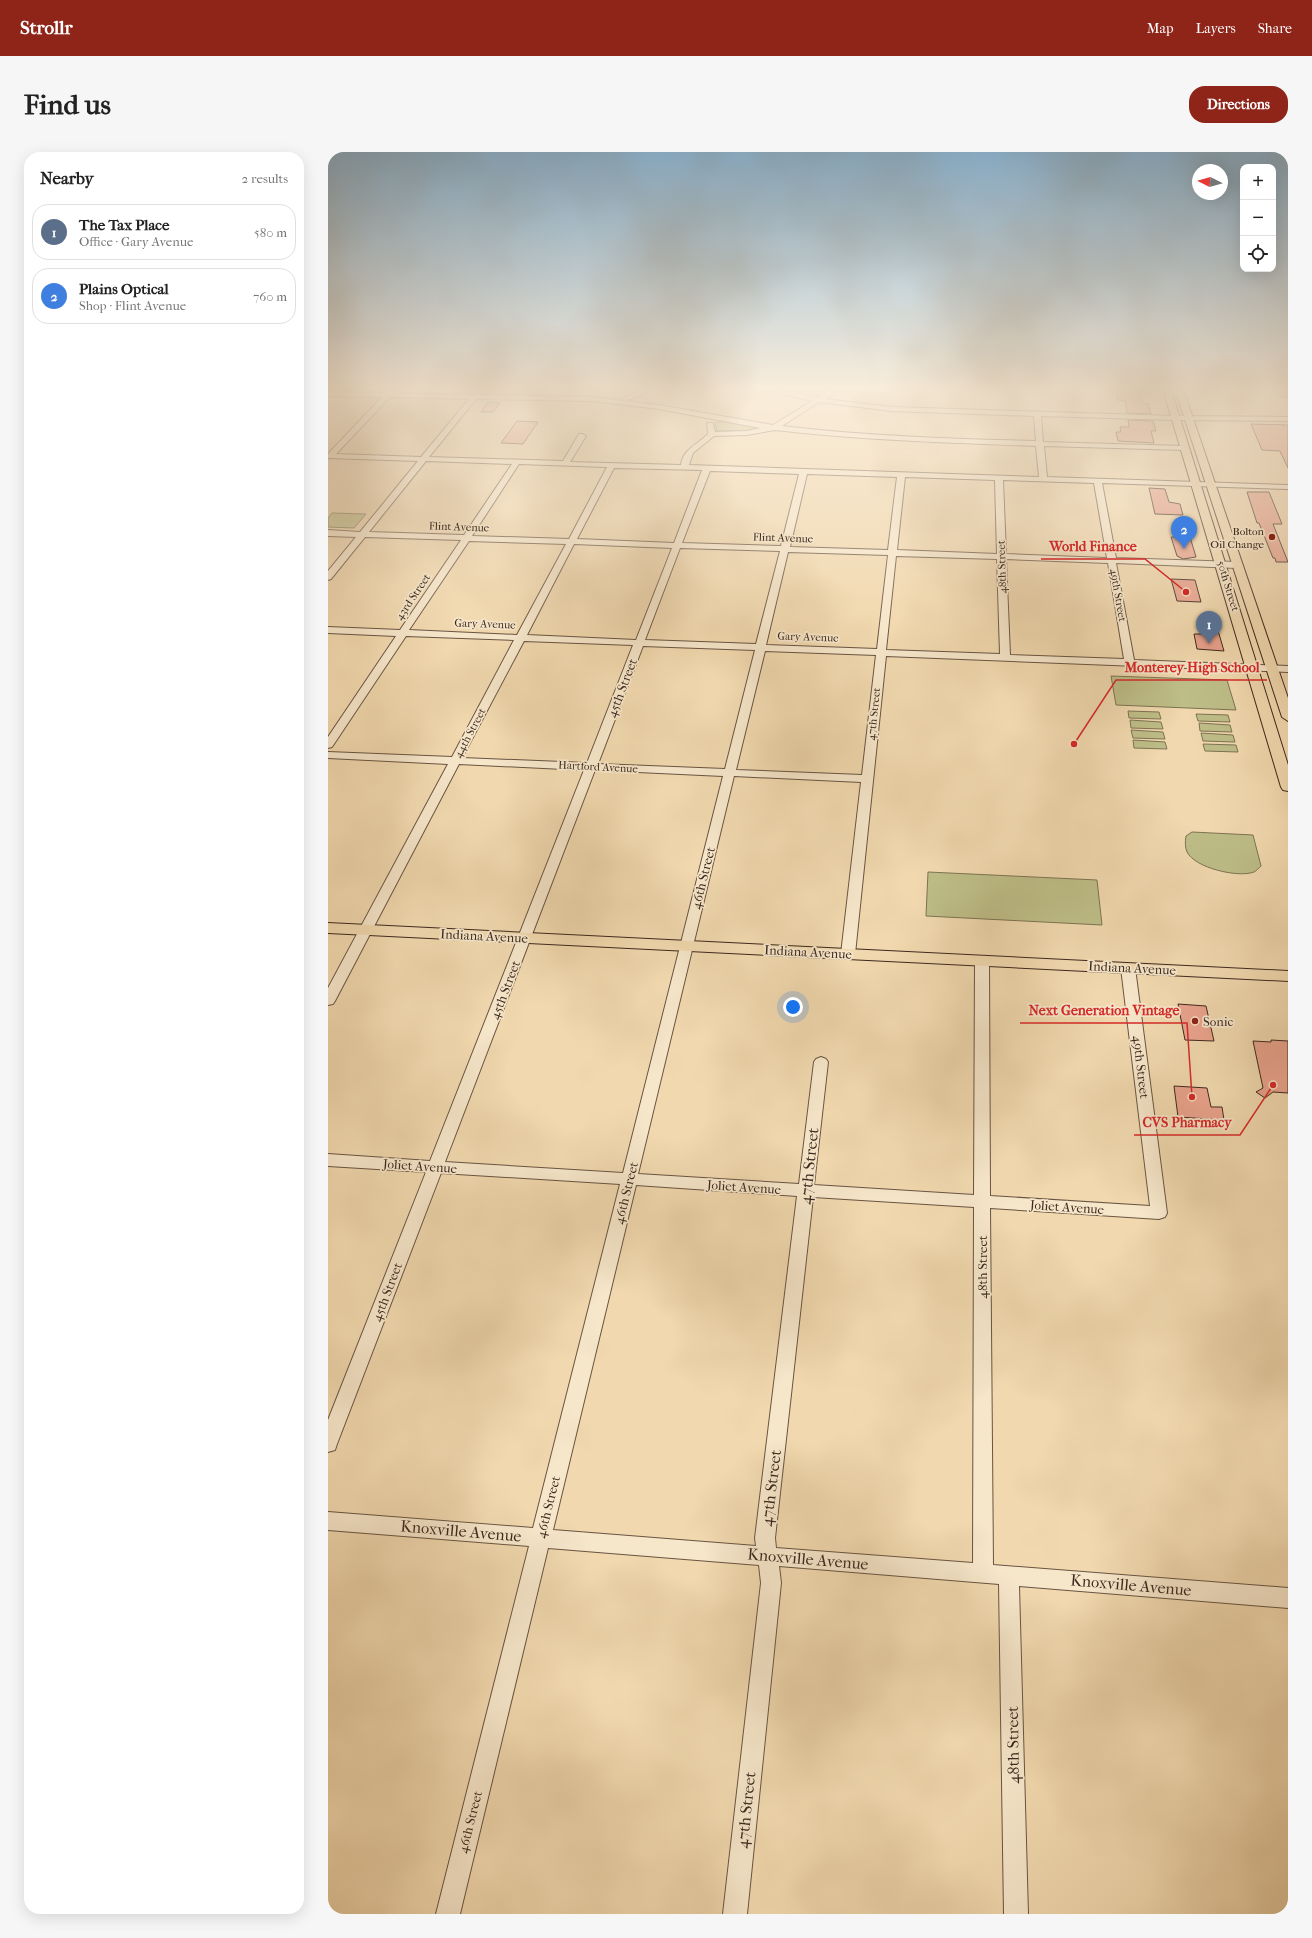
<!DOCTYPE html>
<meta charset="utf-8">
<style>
:root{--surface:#fff;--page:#f6f6f6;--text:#222;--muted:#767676;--line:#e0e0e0;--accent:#8f2418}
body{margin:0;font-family:"IM FELL French Canon",serif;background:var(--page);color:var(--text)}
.controls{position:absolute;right:12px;top:12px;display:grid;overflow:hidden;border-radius:8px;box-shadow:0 4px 16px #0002}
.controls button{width:36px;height:36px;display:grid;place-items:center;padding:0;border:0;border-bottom:1px solid var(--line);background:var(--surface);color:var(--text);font:20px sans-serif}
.compass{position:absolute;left:864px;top:12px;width:36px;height:36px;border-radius:50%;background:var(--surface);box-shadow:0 4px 16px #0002;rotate:275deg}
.you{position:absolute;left:465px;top:855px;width:14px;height:14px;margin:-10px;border:3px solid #fff;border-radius:50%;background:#1a73e8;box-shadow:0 0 0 6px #1a73e833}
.badge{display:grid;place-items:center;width:26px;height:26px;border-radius:50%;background:var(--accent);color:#fff;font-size:13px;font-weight:700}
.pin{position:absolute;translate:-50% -33px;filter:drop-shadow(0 1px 2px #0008)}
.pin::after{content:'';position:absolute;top:21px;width:14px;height:12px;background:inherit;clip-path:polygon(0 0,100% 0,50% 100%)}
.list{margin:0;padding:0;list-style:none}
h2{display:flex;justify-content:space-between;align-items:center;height:52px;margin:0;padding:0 16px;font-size:17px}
h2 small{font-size:13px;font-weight:400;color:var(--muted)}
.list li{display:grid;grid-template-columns:26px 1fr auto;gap:12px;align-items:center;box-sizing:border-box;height:56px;margin:0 8px 8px;padding:0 8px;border:1px solid var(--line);border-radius:16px}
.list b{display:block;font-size:15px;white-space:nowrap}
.list p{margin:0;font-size:13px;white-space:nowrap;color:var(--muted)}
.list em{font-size:13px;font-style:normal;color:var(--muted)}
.icon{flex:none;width:22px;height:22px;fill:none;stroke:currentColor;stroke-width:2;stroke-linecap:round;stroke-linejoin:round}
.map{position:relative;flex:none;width:960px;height:1762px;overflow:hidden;border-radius:16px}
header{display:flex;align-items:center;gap:24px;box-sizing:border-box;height:56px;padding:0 20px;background:var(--accent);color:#fff}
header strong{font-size:19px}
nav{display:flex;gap:22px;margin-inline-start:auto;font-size:14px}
.intro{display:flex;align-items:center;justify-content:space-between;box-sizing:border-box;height:96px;padding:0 24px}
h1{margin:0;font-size:28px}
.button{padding:10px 18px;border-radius:16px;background:var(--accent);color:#fff;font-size:14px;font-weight:700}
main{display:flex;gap:24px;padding:0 24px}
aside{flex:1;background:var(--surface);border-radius:16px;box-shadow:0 4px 16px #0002}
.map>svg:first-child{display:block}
.green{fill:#bebe88;stroke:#7d7353}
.building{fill:#eaa38d;stroke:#3c281e}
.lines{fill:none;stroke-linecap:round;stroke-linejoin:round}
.minor-casing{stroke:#695442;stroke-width:2}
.major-casing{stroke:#3c281e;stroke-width:2}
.minor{fill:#f6e6ca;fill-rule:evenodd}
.major{fill:#f1d8ae;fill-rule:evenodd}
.poi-dot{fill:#8f2418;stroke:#f6e6ca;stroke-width:1.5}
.labels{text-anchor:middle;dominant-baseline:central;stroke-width:3.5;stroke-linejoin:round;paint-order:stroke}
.far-street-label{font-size:11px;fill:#3c281e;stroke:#f6e6ca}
.far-poi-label{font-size:11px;fill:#3c281e;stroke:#f6e6ca;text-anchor:end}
.street-label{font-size:13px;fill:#3c281e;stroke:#f6e6ca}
.poi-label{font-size:13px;fill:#3c281e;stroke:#f6e6ca;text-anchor:start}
.near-street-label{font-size:16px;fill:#3c281e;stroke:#f6e6ca}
.leader{fill:none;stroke:#d62828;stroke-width:1.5}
.callout-dot{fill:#d62828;stroke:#f6e6ca;stroke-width:1.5}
.callout-label{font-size:14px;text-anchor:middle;font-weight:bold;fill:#d62828;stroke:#f6e6ca;stroke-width:3.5;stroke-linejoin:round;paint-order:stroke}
</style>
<header>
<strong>Strollr</strong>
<nav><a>Map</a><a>Layers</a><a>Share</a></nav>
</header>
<div class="intro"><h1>Find us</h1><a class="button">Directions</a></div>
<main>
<aside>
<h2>Nearby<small>2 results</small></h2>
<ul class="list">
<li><span class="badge" style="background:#5c6f8a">1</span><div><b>The Tax Place</b><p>Office · Gary Avenue</p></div><em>580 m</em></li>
<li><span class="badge" style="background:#3f7fe0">2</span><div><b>Plains Optical</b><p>Shop · Flint Avenue</p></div><em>760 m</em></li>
</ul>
</aside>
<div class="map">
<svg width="960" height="1762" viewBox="0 0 960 1762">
<rect width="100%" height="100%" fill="#f1d8ae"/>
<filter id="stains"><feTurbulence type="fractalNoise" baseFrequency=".005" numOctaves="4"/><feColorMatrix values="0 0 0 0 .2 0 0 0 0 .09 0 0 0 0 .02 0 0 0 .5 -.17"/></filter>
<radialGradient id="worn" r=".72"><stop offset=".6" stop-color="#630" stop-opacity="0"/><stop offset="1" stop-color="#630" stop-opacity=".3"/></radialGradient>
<path class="green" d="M394,269L427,274L431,277L428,279H389L387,271Z
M4,361L38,362L26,376L0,375V366Z
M783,524L899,528L908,558L788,553Z
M800,559L831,560L833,567L801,566Z
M868,562L900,563L902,570L870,569Z
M802,568L833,570L835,577L803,576Z
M871,571L902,573L904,580L872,579Z
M803,578L835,580L837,587L805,586Z
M873,581L905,583L907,590L875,589Z
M805,588L837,590L839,597L806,596Z
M875,592L908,593L910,600L877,599Z
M864,680L925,683L933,714C931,716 928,719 926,720C910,726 867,716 859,700C857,695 857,690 858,684Z
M600,720L769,728L774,773L598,764Z"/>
<path class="building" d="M787,234L810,235L815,252H820L823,262L799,261L797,249L790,248Z
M945,234H960V245H951Z
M160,250L172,251L165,260H153Z
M800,268L825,269L828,279H823L826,291L790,289L788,280H793L792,275H801Z
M189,269L210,270L195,292L173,291Z
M923,272L960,273V316L952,299L934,298Z
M821,336L837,337L841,350L852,352L855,363L827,362Z
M919,340H941L954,372H945L960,410H948L947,406H945L931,371H929Z
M843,385H862L868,405L855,407L849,404Z
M843,427L867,428L873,450L849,449Z
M874,475H889L896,499L869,497L866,482H876Z
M850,852L878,854L886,889L857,888Z
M943,888L960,889V941L945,940L937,946L928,940L935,936L925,889L943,890Z
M846,934L879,936L883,955H894L896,968L850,965Z"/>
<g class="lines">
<g class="minor-casing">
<path id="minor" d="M326,234H336L297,249L331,253L445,273L484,249L421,234H435L489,246L507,234H515L497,247L563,255L847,264L960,265V269L847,268L713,264L715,290L857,294L861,296L857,298L716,294L719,325L960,333V337L774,331L788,406L909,410L913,413L909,416L788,411L806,508L960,514V520L558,504L527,802L525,805H515L513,802L533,630L406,624L310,1022L471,1032L486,910L488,907L493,905L498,907L500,910L486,1033L646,1043L647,808L649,805H659L661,808L662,1044L822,1054L793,816L795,813H805L807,816L839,1061L837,1065L831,1067L662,1056L665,1413L960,1436V1456L691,1434L700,1762H676L671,1432L451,1414L453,1431L419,1762H395L433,1431L431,1413L220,1396L132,1762H108L201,1394L0,1378V1360L205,1376L292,1032L113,1021L9,1292L7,1298L0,1300V1268L98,1020L0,1014V1002L102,1009L256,618L131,612L7,849L5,852L0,853V836L120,612L0,606V600L124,605L186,488L78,484L4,595L0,596V585L68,484L0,481V475L72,478L133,388L37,385L3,427L0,428V419L28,385L0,384V378L32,380L90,309L0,306V302L54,245L0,244V240L58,241L64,237L67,239L66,241L144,243L149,239L152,241L151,243L263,245L296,249L294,247L295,246ZM62,245L141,247L93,305L8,302ZM148,247L263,249L331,257L432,276L419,279L387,280L385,271H379L380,282C370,292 355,297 353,313L242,310L258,284L254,282H251L235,309L101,305ZM491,250L563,259L706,264L708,289C623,287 538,284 454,274ZM447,278C534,288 621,291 708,294L711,325L361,313L365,301L386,284L419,283ZM98,309L184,312L136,383L41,380ZM191,312L279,315L241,387L144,384ZM286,316L374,318L346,391L249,387ZM382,319L471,322L453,394L354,391ZM479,322L569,325L560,398L462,395ZM577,325L667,328L669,402L569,398ZM675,328L766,331L779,406L678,402ZM141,389L238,392L189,483L81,478ZM246,392L344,396L308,488L199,483ZM352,396L452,399L428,492L317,488ZM460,400L560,403L549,497L438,493ZM568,404L669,407L672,502L558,498ZM678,407L780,411L796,507L682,503ZM196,489L305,493L259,611L134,606ZM315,494L427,498L397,617L270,612ZM437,499L548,503L534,623L408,618ZM267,618L395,624L295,1021L117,1010ZM308,1033L469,1044L427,1386L428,1394L225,1378ZM485,1045L646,1055L645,1411L448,1396L447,1386Z
M684,234H758L759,236L756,238L687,236Z"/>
</g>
<g class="major-casing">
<path id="major" d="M834,234H842L960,613V639L955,638L953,635Z
M846,234H854L960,546V569L954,565Z
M0,771L960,819V829L0,781Z"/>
</g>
<use href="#minor" class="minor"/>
<use href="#major" class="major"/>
</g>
<linearGradient id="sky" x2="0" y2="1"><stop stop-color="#8bb5d4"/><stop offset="0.49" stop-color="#f9eddb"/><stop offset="1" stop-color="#f9eddb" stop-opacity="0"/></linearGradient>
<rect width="960" height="481" fill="url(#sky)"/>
<g class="poi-dot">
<circle cx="944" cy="385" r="4"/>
<circle cx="867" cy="869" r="4"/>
</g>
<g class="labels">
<g class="far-street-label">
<text transform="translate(131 375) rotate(2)">Flint Avenue</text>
<text transform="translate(455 386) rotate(2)">Flint Avenue</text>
<text transform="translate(674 415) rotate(-92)">48th Street</text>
<text transform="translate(900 434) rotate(73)">50th Street</text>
<text transform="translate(790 443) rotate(80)">49th Street</text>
<text transform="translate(85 445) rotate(-56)">43rd Street</text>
<text transform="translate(157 472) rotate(2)">Gary Avenue</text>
<text transform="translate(480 485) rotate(2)">Gary Avenue</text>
<text transform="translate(546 562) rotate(-84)">47th Street</text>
<text transform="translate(142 581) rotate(-62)">44th Street</text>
<text transform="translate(270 615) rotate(3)">Hartford Avenue</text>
</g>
<g class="far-poi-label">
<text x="936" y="379">Bolton<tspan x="936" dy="13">Oil Change</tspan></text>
</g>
<g class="street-label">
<text transform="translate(294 536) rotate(-69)">45th Street</text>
<text transform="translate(375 726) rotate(-76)">46th Street</text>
<text transform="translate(156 784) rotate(3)">Indiana Avenue</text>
<text transform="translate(480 800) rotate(3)">Indiana Avenue</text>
<text transform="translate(804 816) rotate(3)">Indiana Avenue</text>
<text transform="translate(177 838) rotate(-69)">45th Street</text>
<text transform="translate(813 915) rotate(83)">49th Street</text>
<text transform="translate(92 1014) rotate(4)">Joliet Avenue</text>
<text transform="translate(416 1035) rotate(4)">Joliet Avenue</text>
<text transform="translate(298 1041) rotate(-76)">46th Street</text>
<text transform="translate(739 1055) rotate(4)">Joliet Avenue</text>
<text transform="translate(654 1115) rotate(-90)">48th Street</text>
<text transform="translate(59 1140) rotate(-69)">45th Street</text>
<text transform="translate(220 1355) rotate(-76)">46th Street</text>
<text transform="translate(142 1670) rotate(-76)">46th Street</text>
</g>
<g class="poi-label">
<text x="875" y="869">Sonic</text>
</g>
<g class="near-street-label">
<text transform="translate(481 1014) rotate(-84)">47th Street</text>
<text transform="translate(443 1336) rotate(-83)">47th Street</text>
<text transform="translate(133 1379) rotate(5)">Knoxville Avenue</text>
<text transform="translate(480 1407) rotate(5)">Knoxville Avenue</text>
<text transform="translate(803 1433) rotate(5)">Knoxville Avenue</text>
<text transform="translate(685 1593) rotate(-91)">48th Street</text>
<text transform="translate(418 1658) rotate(-84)">47th Street</text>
</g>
</g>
<path class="leader" d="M858 440L817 407H713M746 592L788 528H939M864 945L859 871H692M945 933L912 983H806"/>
<g class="callout-dot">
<circle cx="858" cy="440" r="4"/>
<circle cx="746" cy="592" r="4"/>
<circle cx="864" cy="945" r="4"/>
<circle cx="945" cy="933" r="4"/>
</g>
<g class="callout-label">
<text x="765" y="399">World Finance</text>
<text x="864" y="520">Monterey High School</text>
<text x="776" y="863">Next Generation Vintage</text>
<text x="859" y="975">CVS Pharmacy</text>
</g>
<rect width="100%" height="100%" filter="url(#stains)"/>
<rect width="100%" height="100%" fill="url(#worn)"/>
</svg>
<div class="controls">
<button>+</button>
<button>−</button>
<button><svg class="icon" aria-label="locate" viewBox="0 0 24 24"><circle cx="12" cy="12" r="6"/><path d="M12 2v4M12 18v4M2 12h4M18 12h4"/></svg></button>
</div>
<svg class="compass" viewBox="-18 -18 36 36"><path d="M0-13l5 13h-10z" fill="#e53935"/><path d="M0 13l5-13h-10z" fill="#767676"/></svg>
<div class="you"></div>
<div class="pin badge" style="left:881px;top:492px;background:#5c6f8a">1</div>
<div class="pin badge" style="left:856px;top:397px;background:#3f7fe0">2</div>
</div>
</main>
